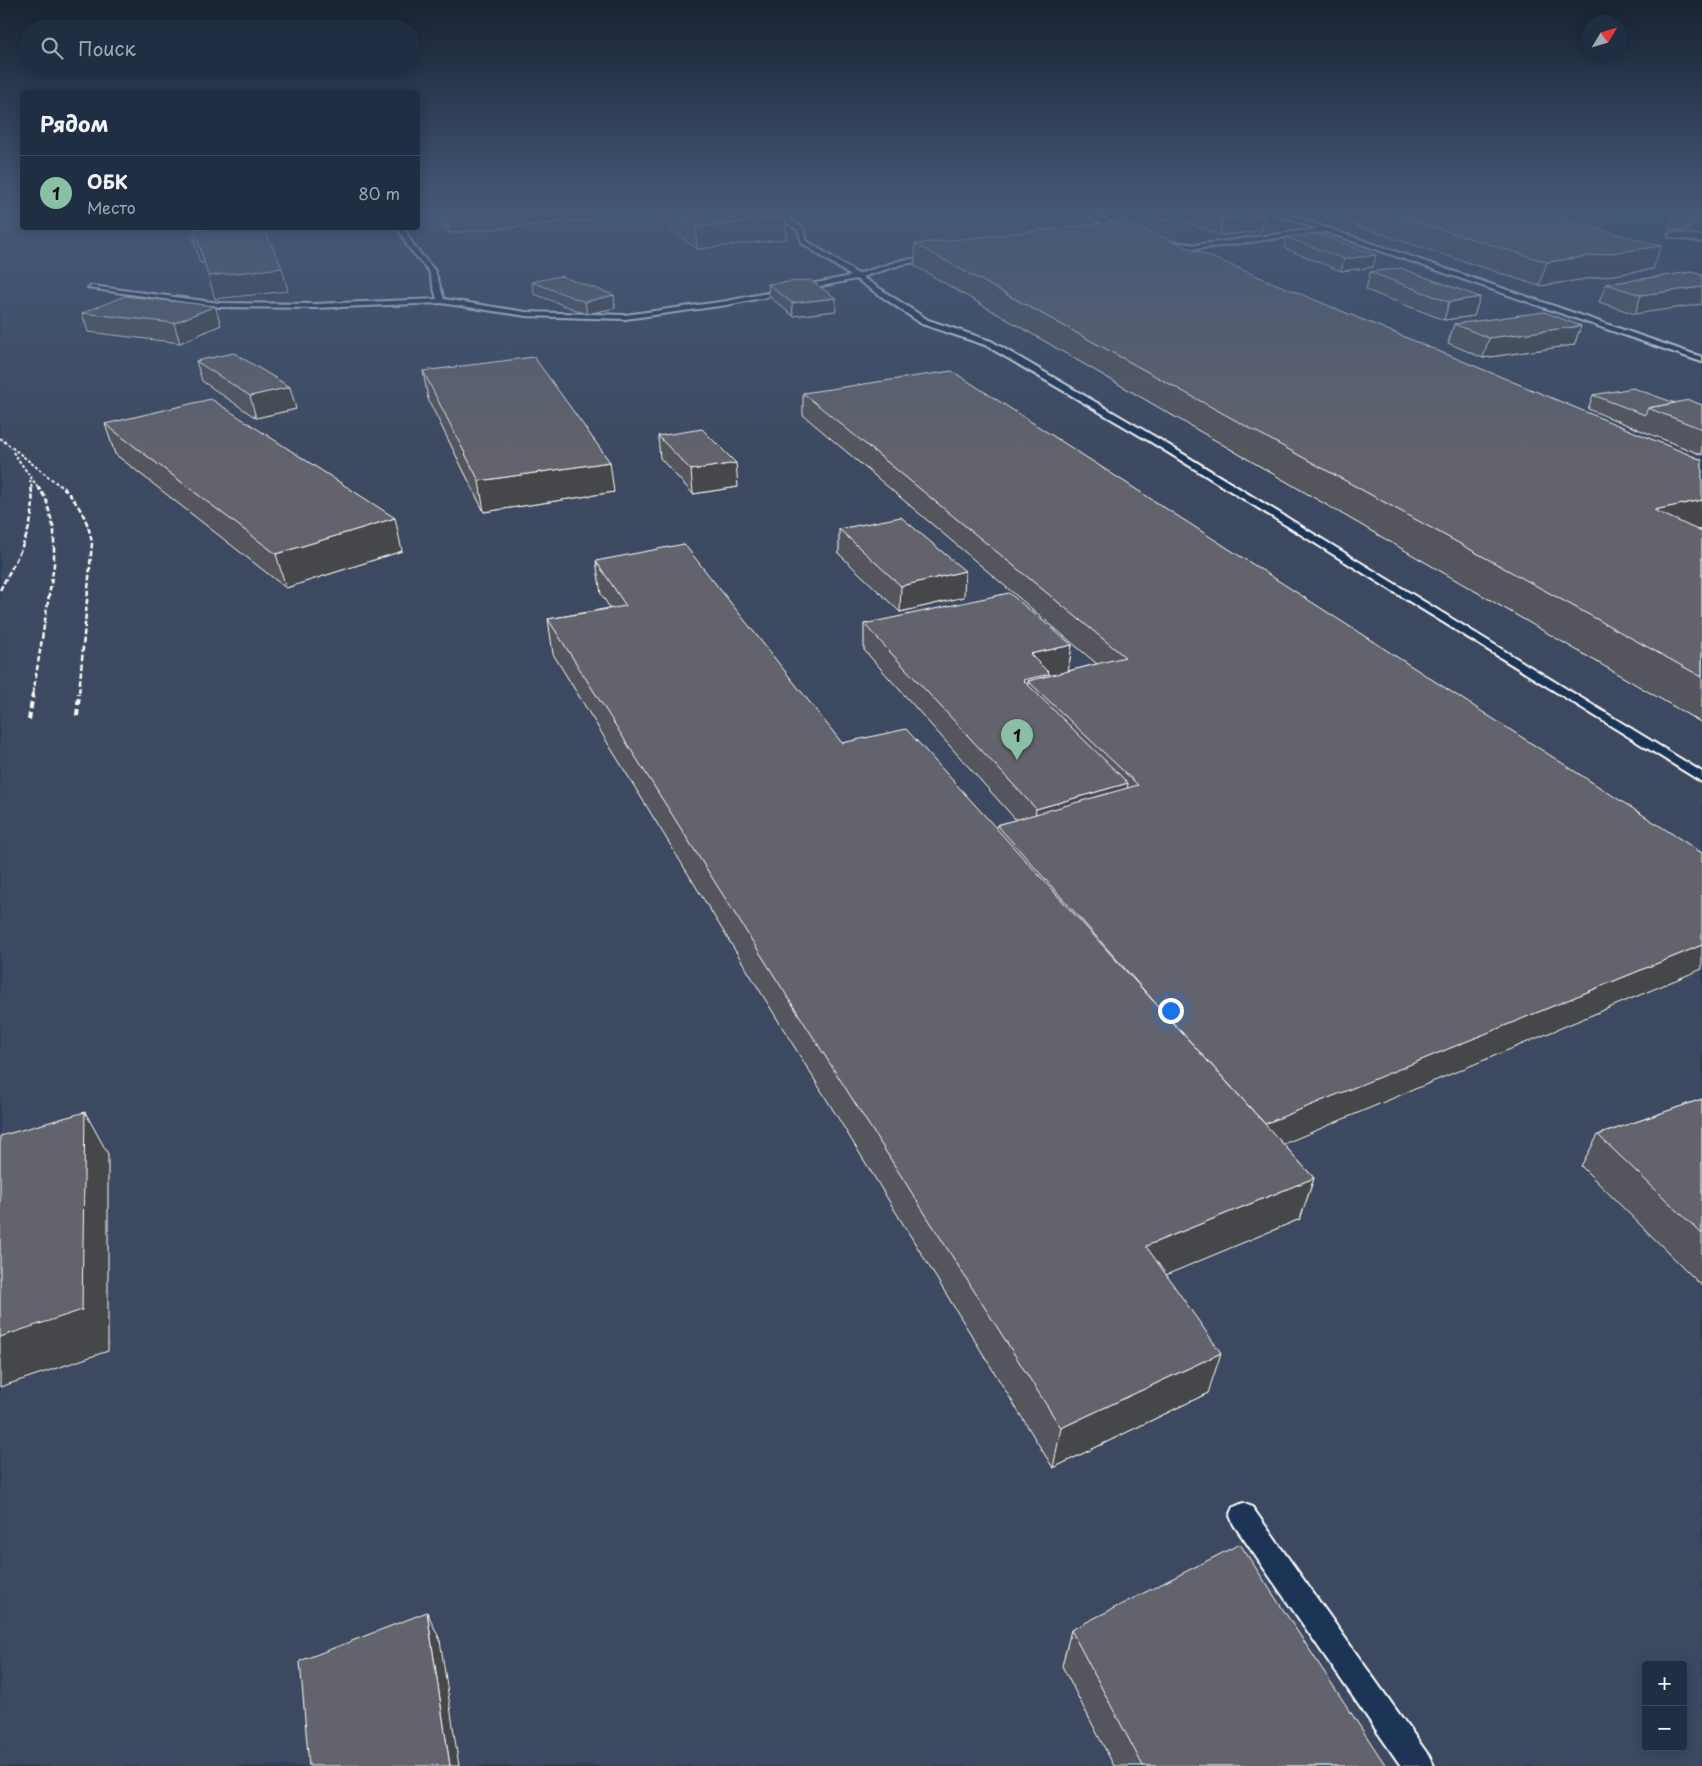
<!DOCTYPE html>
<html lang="ru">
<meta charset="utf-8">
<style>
:root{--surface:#202e44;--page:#28364b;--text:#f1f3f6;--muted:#a2a8b2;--line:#3d4a5d;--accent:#8abfa5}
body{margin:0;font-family:"Playpen Sans",sans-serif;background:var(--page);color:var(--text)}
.controls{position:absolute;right:15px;bottom:15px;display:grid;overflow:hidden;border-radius:5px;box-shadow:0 2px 12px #0003}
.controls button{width:45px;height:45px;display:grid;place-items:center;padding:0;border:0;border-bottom:1px solid var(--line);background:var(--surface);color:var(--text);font:25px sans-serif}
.compass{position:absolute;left:1582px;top:15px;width:45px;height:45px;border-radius:50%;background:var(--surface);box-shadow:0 2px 12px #0003;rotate:52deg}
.you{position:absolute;left:1170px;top:1010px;width:18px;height:18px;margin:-12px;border:4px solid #fff;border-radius:50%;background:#1a73e8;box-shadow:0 0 0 8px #1a73e833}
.badge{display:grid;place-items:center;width:32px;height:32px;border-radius:50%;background:var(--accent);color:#111;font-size:16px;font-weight:700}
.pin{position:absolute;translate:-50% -41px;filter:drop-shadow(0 1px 2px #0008)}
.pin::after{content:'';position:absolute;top:26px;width:18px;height:15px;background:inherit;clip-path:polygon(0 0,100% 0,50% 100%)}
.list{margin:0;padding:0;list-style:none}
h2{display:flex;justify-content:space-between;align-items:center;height:65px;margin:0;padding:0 20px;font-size:21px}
h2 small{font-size:16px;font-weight:400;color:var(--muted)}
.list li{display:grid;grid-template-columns:32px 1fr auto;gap:15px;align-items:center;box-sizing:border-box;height:75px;padding:0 20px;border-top:1px solid var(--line)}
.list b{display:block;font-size:19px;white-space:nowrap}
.list p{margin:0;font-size:16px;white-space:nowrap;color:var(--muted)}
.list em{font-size:16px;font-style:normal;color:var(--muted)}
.icon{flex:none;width:28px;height:28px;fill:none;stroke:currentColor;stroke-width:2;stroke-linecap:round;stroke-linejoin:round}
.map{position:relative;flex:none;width:1702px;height:1766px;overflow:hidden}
.search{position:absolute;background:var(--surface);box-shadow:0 2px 12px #0003;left:20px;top:20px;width:400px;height:55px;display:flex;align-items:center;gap:12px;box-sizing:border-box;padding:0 18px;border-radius:28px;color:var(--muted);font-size:19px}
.panel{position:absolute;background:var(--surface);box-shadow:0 2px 12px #0003;left:20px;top:90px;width:400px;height:140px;border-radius:5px}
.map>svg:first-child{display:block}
.built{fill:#3c4960;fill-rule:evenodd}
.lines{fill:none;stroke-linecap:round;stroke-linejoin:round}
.lane-casing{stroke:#fff;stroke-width:4}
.street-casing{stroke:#fff;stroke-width:3}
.lane{fill:#1d3557;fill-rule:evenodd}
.street{fill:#1d3557;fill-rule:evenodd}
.rail-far2{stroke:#fff;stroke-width:2;stroke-dasharray:3 2;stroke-linecap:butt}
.rail-far1{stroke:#fff;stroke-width:2.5;stroke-dasharray:5.5 2.5;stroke-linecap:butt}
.rail{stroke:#fff;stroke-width:4;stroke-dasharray:7 4;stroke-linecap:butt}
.wall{fill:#54565d;stroke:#fff}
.shaded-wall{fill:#45464c;stroke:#fff}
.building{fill:#62646c;stroke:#fff}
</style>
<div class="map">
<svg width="1702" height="1766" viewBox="0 0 1702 1766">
<rect width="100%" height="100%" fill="#2b3e5b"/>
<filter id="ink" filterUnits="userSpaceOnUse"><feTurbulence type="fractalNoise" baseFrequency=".02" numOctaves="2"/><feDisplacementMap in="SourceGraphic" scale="10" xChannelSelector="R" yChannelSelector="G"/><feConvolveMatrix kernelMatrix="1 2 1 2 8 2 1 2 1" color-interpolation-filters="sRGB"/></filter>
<g filter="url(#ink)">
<path class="built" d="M0,210H22V228H418V210H1478L1702,277V1766H0ZM1646,1665H1683V1747H1646Z"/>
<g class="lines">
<g class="lane-casing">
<path id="lane" d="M768,210H775L803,228L807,241L858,274L902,260L938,257V259L903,264L862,277L928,320L991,341L1157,438L1702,772V782L1151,442L985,345L922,324L856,279L727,305L625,319L526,316L441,303L314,308L220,307L88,288L92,286L220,303L314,304L437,299L429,271L408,247L398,228H404L413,245L435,271L444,299L526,312L625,315L727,301L851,276L802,243L798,230Z
M1075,210C1094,210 1114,224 1127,236L1122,237L1097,220Z
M1266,210H1275L1702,357V362L1326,232L1196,249L1156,242L1159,240L1196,245L1318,229Z
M1243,1503L1252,1507L1429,1756L1434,1766H1401L1234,1525L1230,1516L1234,1507Z"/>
</g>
<g class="street-casing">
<path id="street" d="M1673,232L1702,236V242L1669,237L1668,235Z"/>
</g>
<use href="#lane" class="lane"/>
<use href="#street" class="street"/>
<path class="rail-far2" d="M0,215L7,210
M0,438L64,489
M13,452L39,489
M30,480L32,489"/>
<path class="rail-far1" d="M63,487C79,505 88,519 92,543L79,694
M0,590C16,559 39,524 31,487
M33,694L54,565V530L46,499L38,487"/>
<path class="rail" d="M77,716L79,693
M29,720L33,693"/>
</g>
<path class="wall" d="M430,210H595L596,219L449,233Z
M646,210H773L785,218L786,239L697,249Z
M1135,210H1251L1264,215L1261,231L1220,235L1175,218L1156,220L1135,211Z
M1308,210H1531L1653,269L1539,286Z
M1697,214L1693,225L1686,231L1668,229L1671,218Z
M1286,237L1373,267L1341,271L1284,248Z
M915,244L1702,532V723L915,266Z
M1370,272L1480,297L1474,316L1444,320L1366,290Z
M1692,272L1635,314L1599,302L1606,284Z
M532,282L614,295L615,308L587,314L534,294Z
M768,284L836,311L793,316L769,296Z
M82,313L221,325L180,343L88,332Z
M1454,324L1581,326L1574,345L1483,358L1448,343Z
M196,361L296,409L256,418L202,381Z
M423,371L614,492L484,512L428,399Z
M803,393L1702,853L1283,1144L1314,1178L1300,1219L1166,1274L1208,1393L1053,1468L553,654L548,619L610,608L601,594L596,561L842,743L996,828L997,825L1016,820L864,650V624L1072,645L1068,671L1097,664L803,415Z
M1593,395L1702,405V455L1588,409Z
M105,424L402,551L286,588L115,454Z
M658,436L738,487L693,494L660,458Z
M839,529L964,597L900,612L839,554Z
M1702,1099V1286L1581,1166L1598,1135Z
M1071,1630L1386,1766H1114L1062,1666Z"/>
<path class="shaded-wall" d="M466,210H595L596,219L449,233L445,212Z
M1158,210H1176L1175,218L1156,220Z
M1697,214L1693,225L1686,231L1690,220Z
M1264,215L1261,231L1220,235L1222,219Z
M785,218L786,239L697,249L696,227Z
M198,240L204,263H200L194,241Z
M1661,246L1653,269L1539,286L1547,262Z
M1376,255L1373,267L1341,271L1344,259Z
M282,268L288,291L215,299L208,276Z
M1702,287V304L1635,314L1641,295Z
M614,295L615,308L587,314L585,302Z
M1480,297L1474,316L1444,320L1449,302Z
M836,298V311L793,316L792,303Z
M215,306L221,325L180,343L174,323Z
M1581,326L1574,345L1483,358L1489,338Z
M290,387L296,409L256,418L250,396Z
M610,462L614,492L484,512L479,481Z
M736,463L738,487L693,494L691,470Z
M1702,500V529L1642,543L1654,510Z
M395,518L402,551L286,588L276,554Z
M965,571L964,597L900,612L901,586Z
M1072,645L1068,672L1028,681L1026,706L1023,680L1030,654Z
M1128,783L1124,812L1033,838L1036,809Z
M1702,945V969L1255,1156L1264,1124Z
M85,1112L108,1154V1351L0,1387V1337Z
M1314,1178L1300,1219L1137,1287L1146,1246Z
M1221,1353L1208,1393L1053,1468L1061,1428Z
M427,1612L440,1640L459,1766H450Z"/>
<path class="building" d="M443,210H466L445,212Z
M672,210H773L785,218L696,227Z
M1199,210H1251L1264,215L1222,219Z
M1377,210H1531L1661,246L1547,262Z
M1679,212L1697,214L1690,220L1671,218Z
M1124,221L1702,460V500L1654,510L1702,532V677L915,244Z
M194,228H264L282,268L208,276L198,240L194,241L193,238H197Z
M1318,234L1376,255L1344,259L1286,237Z
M1400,268L1480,297L1449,302L1370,272Z
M1692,272L1702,275V287L1641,295L1606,284Z
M560,276L614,295L585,302L532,282Z
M810,280L836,298L792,303L768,284Z
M125,296L215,306L174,323L82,313Z
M1544,312L1581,326L1489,338L1454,324Z
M234,353L290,387L250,396L196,361Z
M534,357L610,462L479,481L423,371Z
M952,371L1702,853V945L1265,1124L1167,1016L997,825L1138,785L1028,681L1125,657L803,393Z
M1633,388L1675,403L1648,408L1645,415L1593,395Z
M211,399L395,518L276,554L105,424Z
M1689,400L1702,405V429L1648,408Z
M702,429L736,463L691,470L658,436Z
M901,517L965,571L901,586L839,529Z
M684,544L842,743L906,729L1314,1178L1146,1246L1221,1353L1061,1428L548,619L626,606L596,561Z
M1009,593L1072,645L1030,654L1050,674L1023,680L1128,783L1036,809L864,624Z
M1702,1099V1234L1598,1135Z
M85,1112L82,1310L0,1337V1136Z
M1240,1544L1386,1766H1143L1071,1630Z
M427,1612L450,1766H309L300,1661Z"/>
</g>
<linearGradient id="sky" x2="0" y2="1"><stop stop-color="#182232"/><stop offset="0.46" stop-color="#445877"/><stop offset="1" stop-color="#445877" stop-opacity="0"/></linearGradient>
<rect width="1702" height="457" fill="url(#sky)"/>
</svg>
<div class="controls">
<button>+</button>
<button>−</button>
</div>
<svg class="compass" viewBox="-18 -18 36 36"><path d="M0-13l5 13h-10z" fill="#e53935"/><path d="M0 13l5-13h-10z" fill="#a2a8b2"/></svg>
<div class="you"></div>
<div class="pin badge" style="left:1017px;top:760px">1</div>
<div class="search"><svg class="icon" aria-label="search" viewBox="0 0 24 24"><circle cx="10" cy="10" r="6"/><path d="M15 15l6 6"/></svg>Поиск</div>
<section class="panel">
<h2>Рядом<small></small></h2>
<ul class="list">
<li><span class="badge">1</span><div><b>ОБК</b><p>Место</p></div><em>80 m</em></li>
</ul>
</section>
</div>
